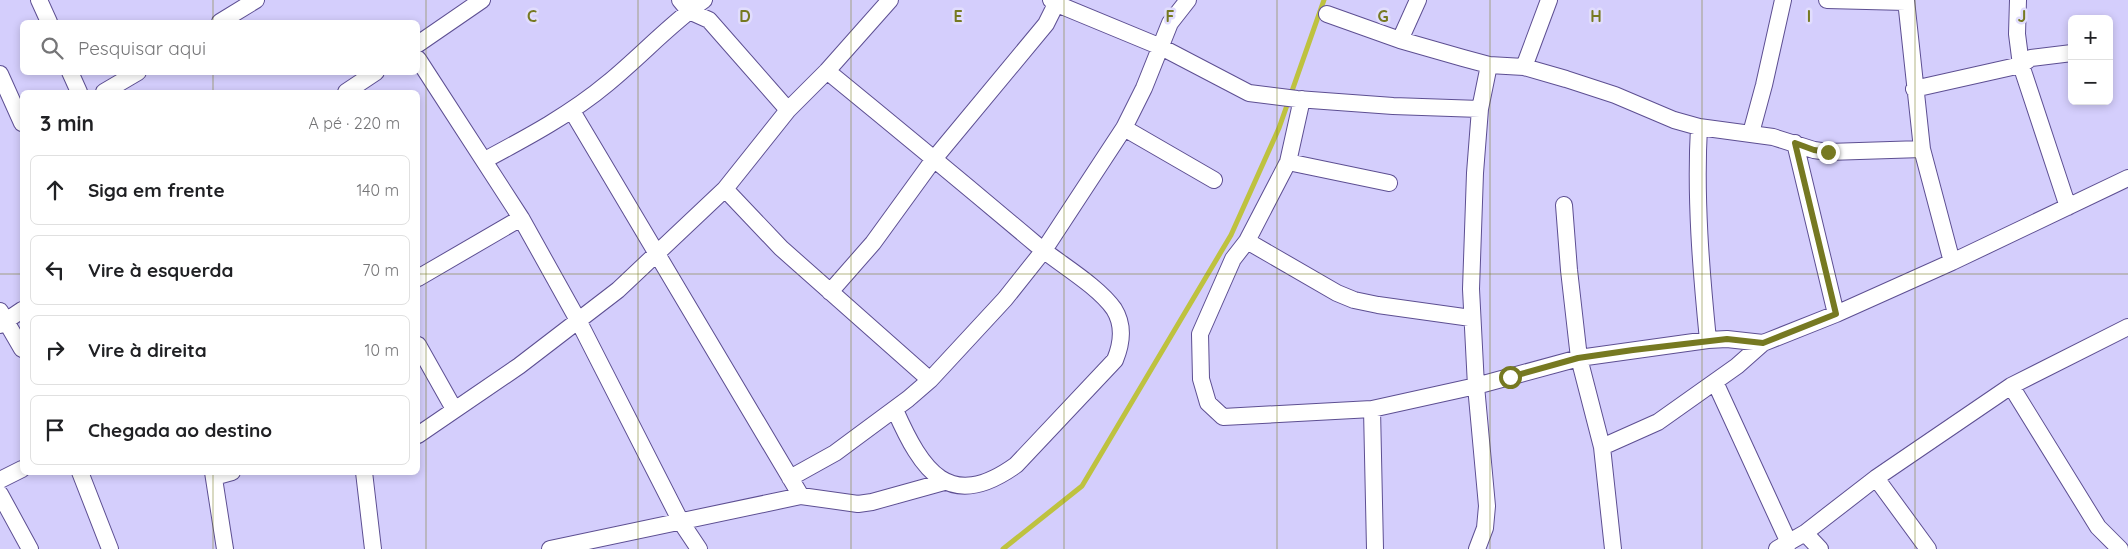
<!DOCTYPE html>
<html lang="pt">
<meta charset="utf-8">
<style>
:root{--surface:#fff;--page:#f6f6f6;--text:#202124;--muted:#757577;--line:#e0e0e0}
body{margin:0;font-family:Quicksand,sans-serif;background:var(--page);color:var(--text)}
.controls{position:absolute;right:15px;top:15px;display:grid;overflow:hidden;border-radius:8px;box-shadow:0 2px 8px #0003}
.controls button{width:45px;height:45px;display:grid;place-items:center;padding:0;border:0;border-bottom:1px solid var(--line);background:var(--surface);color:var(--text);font:25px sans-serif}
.stop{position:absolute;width:15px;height:15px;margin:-11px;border:4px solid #767921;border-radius:50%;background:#fff}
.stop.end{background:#767921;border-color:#fff;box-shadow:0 1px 5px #0008}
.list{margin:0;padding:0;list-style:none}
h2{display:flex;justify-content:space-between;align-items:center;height:65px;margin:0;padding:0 20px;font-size:21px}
h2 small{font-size:16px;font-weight:400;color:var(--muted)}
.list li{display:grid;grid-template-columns:32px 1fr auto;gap:15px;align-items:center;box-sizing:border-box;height:70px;margin:0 10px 10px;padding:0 10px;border:1px solid var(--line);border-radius:8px}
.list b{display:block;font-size:19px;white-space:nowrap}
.list em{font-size:16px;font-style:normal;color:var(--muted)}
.icon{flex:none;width:28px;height:28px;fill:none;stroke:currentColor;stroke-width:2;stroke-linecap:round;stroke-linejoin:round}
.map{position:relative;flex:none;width:2128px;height:549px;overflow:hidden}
.search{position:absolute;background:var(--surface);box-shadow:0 2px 8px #0003;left:20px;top:20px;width:400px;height:55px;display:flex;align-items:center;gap:12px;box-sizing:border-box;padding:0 18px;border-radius:8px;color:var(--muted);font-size:19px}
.panel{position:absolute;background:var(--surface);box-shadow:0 2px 8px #0003;left:20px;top:90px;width:400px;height:385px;border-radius:8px}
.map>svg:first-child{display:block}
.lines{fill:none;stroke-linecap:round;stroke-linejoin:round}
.stream{stroke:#bec23f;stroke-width:5}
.minor-casing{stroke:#5d4f92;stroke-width:18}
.minor{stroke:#fff;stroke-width:16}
.route{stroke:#767921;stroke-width:6}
.grid{fill:none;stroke:#767921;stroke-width:1;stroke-opacity:0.55}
.grid-label{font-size:16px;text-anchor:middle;font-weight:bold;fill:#767921;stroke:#e1ddfd;stroke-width:5;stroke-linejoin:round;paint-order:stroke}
</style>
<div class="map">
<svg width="2128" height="549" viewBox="0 0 2128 549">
<rect width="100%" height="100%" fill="#d4cefc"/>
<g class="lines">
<path class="stream" d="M1003,549L1082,486L1231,235L1279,128L1324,0"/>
<g class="minor-casing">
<path id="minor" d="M39,0L49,22
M680,0L689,11L709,20L788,110
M1051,0L1057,4L1161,47L1249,93L1297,99L1393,106L1480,109
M1827,0L1906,2
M1906,0L1922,149L1952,262
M2018,0L2017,34L2021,65L2068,207
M1327,14L1400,40L1463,58L1489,65L1524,67L1566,79L1615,95L1674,120L1699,127L1773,137L1814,150L1828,152L1922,149
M220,22L256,0
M1400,40L1418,0
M418,44L482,0
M418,59L521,218L579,322L681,522L699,549
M1524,67L1549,0
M827,71C898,129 968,187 1038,246C1060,264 1098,286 1114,309C1124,325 1122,343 1115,360L1016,465C949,513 922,471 895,410
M70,72L79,92
M0,74L22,123
M1914,89L2021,65L2031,58L2072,53
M104,92L138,72
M346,92L376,72
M1302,99L1288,162L1247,241L1233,259L1200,334L1201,379L1208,403L1223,417L1372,409L1476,386L1579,358L1708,340L1727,339L1763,343L1836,314L1952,262L2128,178
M572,111L801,496
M1699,127C1695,198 1701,270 1708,340
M1124,128L1214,180
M1751,133L1764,85L1783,0
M1795,143L1836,314
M485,160C528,137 571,114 608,83C641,56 670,24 704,0
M1288,162L1389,183
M725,189L781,248L930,380
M1564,205L1569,270L1579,358L1602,447L1613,549
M1247,241L1337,293L1354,300L1378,305L1471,318
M418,278L521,218
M830,292L873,243L934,159L1046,24L1058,0
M0,311L22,349
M0,325L22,310
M418,345L454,409
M1715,382L1789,543
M2011,386L2098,527L2120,549
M1372,409L1375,549
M418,435L519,366L618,290L725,189L788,110L827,71L890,0
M1602,447L1658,422L1737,366L1763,343
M80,472L110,549
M213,472L225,549
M364,472L373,549
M214,477L232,472
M790,478L835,453L908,399L930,380L1005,299L1044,250L1124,128L1144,88L1170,23L1188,0
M1876,478L1928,549
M0,480L22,469
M0,494L30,549
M1805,533L1820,549
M550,549L801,496L858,504L872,502L944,482
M1477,549L1485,528L1487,506L1476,386L1471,289L1475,173L1480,109L1489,65
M1777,549L1805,533L1876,478L2011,386L2128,327"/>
</g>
<use href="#minor" class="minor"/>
</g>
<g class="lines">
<path class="route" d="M1510,377L1578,358L1633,350L1727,339L1763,343L1836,314L1795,143L1814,150L1828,152"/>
</g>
<path class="grid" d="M213,0V22M426,0V549M638,0V549M851,0V549M1064,0V549M1277,0V549M1490,0V549M1702,0V549M1915,0V549M213,72V92M0,274H22M418,274H2128M213,472V549"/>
<g class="grid-label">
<text x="532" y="22">C</text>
<text x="745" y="22">D</text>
<text x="958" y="22">E</text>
<text x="1170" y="22">F</text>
<text x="1383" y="22">G</text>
<text x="1596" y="22">H</text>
<text x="1809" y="22">I</text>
<text x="2022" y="22">J</text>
</g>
</svg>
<div class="controls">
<button>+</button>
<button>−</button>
</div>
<div class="stop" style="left:1510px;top:377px"></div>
<div class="stop end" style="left:1828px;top:152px"></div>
<div class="search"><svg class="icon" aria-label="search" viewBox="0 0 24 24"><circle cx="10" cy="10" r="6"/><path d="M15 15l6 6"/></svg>Pesquisar aqui</div>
<section class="panel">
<h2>3 min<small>A pé · 220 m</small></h2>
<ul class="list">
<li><svg class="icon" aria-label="ahead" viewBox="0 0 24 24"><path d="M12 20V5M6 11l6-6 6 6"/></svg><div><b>Siga em frente</b></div><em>140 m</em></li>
<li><svg class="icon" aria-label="left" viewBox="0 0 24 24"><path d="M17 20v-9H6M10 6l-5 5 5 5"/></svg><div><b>Vire à esquerda</b></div><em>70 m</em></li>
<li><svg class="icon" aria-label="right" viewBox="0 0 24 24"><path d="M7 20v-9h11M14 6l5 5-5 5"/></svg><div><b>Vire à direita</b></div><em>10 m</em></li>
<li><svg class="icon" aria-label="arrive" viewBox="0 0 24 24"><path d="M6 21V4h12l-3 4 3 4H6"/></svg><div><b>Chegada ao destino</b></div></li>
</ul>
</section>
</div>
